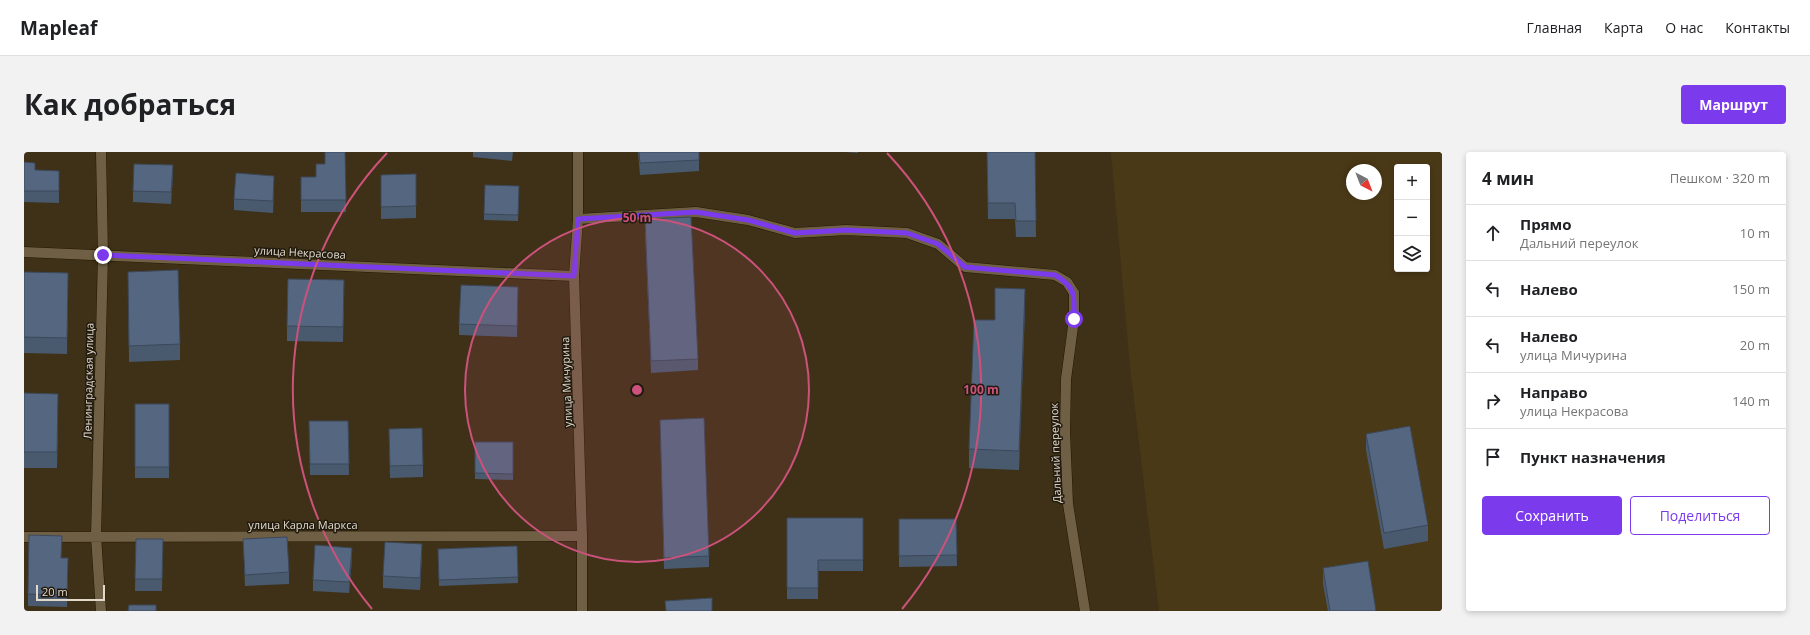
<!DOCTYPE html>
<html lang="ru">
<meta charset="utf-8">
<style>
:root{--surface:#fff;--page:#f2f2f2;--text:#202124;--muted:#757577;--line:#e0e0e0;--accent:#7c3aed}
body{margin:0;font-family:"Open Sans",sans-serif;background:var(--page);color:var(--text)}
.controls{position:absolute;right:12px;top:12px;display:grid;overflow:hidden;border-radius:4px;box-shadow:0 2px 6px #0003}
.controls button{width:36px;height:36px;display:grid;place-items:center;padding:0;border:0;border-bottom:1px solid var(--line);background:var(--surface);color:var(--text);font:20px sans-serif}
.compass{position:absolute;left:1322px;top:12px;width:36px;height:36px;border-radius:50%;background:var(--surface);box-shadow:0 2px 6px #0003;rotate:138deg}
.scale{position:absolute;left:12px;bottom:10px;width:69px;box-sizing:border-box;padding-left:4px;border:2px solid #e2d9ca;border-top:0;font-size:11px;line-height:14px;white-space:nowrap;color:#e2d9ca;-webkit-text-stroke:3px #201a0f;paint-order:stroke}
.stop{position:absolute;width:12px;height:12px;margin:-9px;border:3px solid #7c3aed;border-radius:50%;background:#fff}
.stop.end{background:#7c3aed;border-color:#fff;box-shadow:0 1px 4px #0008}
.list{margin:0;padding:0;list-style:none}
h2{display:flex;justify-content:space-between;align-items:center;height:52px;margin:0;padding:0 16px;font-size:17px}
h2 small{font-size:13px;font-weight:400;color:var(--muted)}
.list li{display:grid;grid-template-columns:26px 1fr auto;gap:12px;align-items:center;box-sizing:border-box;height:56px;padding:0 16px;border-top:1px solid var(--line)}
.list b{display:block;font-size:15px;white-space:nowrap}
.list p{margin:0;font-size:13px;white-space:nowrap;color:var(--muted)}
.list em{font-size:13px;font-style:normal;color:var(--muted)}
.actions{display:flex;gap:8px;padding:12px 16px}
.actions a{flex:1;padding:9px 0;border:1px solid var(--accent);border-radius:4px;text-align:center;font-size:14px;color:var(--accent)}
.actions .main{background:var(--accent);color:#fff}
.icon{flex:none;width:22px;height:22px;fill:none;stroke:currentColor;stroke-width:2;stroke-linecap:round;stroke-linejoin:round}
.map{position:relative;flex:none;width:1418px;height:459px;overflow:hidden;border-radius:4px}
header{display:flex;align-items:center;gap:24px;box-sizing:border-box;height:56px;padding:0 20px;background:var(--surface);border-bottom:1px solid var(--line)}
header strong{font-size:19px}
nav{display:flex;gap:22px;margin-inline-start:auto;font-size:14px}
.intro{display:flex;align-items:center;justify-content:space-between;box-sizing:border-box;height:96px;padding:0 24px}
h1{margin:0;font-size:28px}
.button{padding:10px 18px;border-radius:4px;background:var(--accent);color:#fff;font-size:14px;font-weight:700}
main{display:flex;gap:24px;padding:0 24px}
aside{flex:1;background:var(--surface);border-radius:4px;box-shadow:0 2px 6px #0003}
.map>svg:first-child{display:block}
.built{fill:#4a3917;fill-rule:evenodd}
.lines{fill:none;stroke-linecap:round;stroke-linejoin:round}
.service-casing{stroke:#251801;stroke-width:11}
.minor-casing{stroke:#251801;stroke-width:11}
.tertiary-casing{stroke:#251801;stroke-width:11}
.service{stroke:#6f6045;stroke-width:10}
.minor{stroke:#6f6045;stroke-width:10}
.tertiary{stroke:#6f6045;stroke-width:10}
.wall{fill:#49596e}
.shaded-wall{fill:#3c485a}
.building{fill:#556780;stroke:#3c485a}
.route{stroke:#7c3aed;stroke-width:5}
.ring{fill:none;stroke:#cc527c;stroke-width:2}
.labels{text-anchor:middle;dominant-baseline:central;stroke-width:3;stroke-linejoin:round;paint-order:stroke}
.street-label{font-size:11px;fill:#e2d9ca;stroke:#201a0f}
.centre{fill:#cc527c;stroke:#201a0f;stroke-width:2}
.ring-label{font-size:12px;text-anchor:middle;font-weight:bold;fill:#cc527c;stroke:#201a0f;stroke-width:3;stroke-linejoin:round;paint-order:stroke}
</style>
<header>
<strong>Mapleaf</strong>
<nav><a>Главная</a><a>Карта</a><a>О нас</a><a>Контакты</a></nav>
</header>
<div class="intro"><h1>Как добраться</h1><a class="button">Маршрут</a></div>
<main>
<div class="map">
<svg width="1418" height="459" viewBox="0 0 1418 459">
<rect width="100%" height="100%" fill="#3f3117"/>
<path class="built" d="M1087,0H1418V459H1135L1106,214ZM1373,15H1403V117H1373ZM1328,18H1352V42H1328Z"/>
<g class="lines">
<g class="service-casing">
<path id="service" d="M554,67L672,60L724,68L771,81L822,78L883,81L914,92L941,115L1031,123L1043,130L1050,141"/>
</g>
<g class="minor-casing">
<path id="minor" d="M0,100L550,124
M1050,141V167L1042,227L1041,280L1044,352L1061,459
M0,385L558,384
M77,459L72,384L79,103L77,0"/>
</g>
<g class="tertiary-casing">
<path id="tertiary" d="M554,0V67L550,124L558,384V459"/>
</g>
<use href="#service" class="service"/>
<use href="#minor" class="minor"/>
<use href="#tertiary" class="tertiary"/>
</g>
<path class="wall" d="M321,0L322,60H277V25H292L301,12Z
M449,0H489L488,9L449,5Z
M614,0H675V19L616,23Z
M821,0H834V1Z
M963,0H1011L1012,85H992L991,67H964Z
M0,10L11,18L35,19V51L0,50Z
M392,22V66L357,67V23Z
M149,24L147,52L109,50V39Z
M250,35L249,61L210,58V47Z
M495,40L494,69L460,68V62Z
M621,67L674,207V218L627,221L621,79Z
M0,120L44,121L43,202L0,201Z
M104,120L156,192V208L105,210Z
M320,144L319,190L263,189V174Z
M494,146L493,185L435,183V172Z
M1001,156L995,318L945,316V297L971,168Z
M0,241L34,257L33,316H0Z
M111,252H145V326H111Z
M636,268L685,404V415L640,417Z
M285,269H324L325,323H286Z
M365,277L399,313V325L366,326Z
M1342,282L1404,373V389L1360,397L1342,298Z
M451,290H489V328L451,327Z
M763,366H839V419H794V447H763Z
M875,367H932L933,414L875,415Z
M112,387H139L138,439H111Z
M219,387L265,420V432L221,434Z
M493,394L494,431L415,434L414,403Z
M398,403L396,438L359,436V424Z
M37,406L44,418L43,455L4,454V442Z
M328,407L325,441L289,439V428Z
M1299,416L1352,459H1304L1299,432Z"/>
<path class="shaded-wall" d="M149,13V24L147,52V40Z
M250,24V35L249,61V49Z
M494,135V146L493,185V174Z
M1001,137V156L995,318V299Z
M34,242V257L33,316V300Z
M398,392V403L396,438V426Z
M328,396V407L325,441V430Z"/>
<path class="building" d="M301,0H321L322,48H277V25H292V12H301Z
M615,0H675V8L616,11Z
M963,0H1011L1012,69H992L991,51H964Z
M0,10L11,11V18L35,19V39H0Z
M110,12L149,13L147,40L109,39Z
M212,21L250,24L249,49L210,47Z
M392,22V54L357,55V23Z
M461,33L495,34L494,63L460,62Z
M667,65L674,207L627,209L621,67Z
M154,118L156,192L105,194L104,120Z
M0,120L44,121L43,186L0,185Z
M264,127L320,128L319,175L263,174Z
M437,133L494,135L493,174L435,172Z
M971,136L1001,137L995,299L945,297L950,168H971Z
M0,241L34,242L33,300H0Z
M111,252H145V315H111Z
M680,266L685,404L640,406L636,268Z
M285,269H324L325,312H286Z
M1386,274L1404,373L1360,381L1342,282Z
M398,276L399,313L366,314L365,277Z
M451,290H489V322L451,321Z
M763,366H839V408H794V436H763Z
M875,367H932L933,403L875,404Z
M5,383L38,384L37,406H44L43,443L4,442Z
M263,385L265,420L221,423L219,387Z
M112,387H139L138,427H111Z
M361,390L398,392L396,426L359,424Z
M291,393L328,396L325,430L289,428Z
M493,394L494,425L415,428L414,397Z
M1344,409L1352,459H1306L1299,416Z
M688,446V459H642L641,449Z
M105,453H132V459H104Z"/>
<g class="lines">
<path class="route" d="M79,103L550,124L554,67L672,60L724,68L771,81L822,78L883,81L914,92L941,115L1031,123C1053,136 1050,144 1050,167"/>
</g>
<circle cx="613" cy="238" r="172" fill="#cc527c" fill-opacity=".12"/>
<g class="ring">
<circle cx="613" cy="238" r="172"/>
<path d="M348 457A344 344 0 0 1 363 1M863 1A344 344 0 0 1 878 457"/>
</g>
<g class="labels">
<g class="street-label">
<text transform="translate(276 100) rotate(3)">улица Некрасова</text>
<text transform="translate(64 229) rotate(-89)">Ленинградская улица</text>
<text transform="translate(542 230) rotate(-92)">улица Мичурина</text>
<text transform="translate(1031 301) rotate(-92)">Дальний переулок</text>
<text x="279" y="372">улица Карла Маркса</text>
</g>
</g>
<circle cx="613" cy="238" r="6" class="centre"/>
<g class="ring-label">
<text x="613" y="70">50 m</text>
<text x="957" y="242">100 m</text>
</g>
</svg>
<div class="controls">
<button>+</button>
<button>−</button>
<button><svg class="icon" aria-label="layers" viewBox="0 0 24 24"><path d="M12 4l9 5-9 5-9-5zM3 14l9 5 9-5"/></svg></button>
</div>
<svg class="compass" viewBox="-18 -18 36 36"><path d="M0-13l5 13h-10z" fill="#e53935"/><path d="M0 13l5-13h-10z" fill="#757577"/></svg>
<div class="scale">20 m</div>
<div class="stop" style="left:1050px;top:167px"></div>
<div class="stop end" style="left:79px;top:103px"></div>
</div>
<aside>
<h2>4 мин<small>Пешком · 320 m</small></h2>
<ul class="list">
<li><svg class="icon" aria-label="ahead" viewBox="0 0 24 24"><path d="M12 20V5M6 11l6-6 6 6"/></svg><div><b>Прямо</b><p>Дальний переулок</p></div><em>10 m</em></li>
<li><svg class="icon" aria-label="left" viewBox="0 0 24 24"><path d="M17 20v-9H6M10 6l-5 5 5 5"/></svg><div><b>Налево</b></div><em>150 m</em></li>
<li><svg class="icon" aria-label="left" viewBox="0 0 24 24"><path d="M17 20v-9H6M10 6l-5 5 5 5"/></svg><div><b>Налево</b><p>улица Мичурина</p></div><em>20 m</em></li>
<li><svg class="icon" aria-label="right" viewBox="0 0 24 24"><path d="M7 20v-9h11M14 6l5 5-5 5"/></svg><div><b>Направо</b><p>улица Некрасова</p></div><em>140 m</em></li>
<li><svg class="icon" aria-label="arrive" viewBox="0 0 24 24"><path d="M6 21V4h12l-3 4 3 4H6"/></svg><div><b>Пункт назначения</b></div></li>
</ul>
<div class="actions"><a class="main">Сохранить</a><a>Поделиться</a></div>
</aside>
</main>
